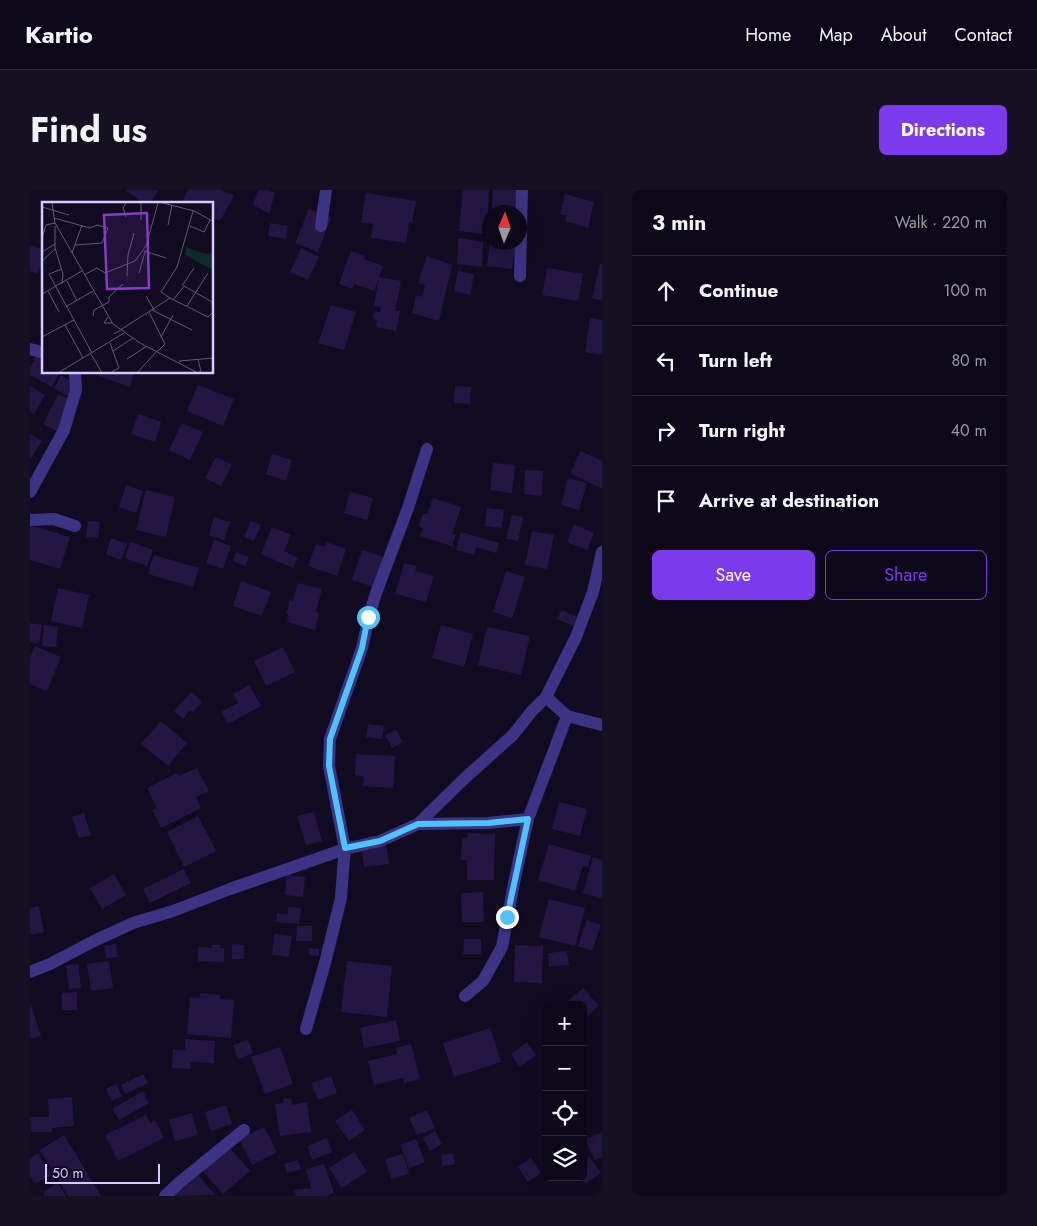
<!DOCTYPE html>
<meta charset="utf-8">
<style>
:root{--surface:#0d0819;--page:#161122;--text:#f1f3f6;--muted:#9a9aa2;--line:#2d2938;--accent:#7c3aed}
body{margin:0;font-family:Jost,sans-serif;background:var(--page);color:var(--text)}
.controls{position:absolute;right:15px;bottom:15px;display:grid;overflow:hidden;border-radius:8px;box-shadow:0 5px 20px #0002}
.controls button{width:45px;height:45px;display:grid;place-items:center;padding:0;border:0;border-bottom:1px solid var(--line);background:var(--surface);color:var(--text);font:25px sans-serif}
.compass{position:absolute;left:452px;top:15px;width:45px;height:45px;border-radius:50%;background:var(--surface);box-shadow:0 5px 20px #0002;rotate:2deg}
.scale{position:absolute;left:15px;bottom:12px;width:115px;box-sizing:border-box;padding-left:5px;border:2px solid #d6cbff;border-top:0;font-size:14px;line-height:18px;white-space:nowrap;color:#d6cbff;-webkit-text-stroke:4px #110b21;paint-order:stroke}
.stop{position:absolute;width:15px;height:15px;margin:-11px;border:4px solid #4fc3f7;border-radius:50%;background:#fff}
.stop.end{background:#4fc3f7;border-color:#fff;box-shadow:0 1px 5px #0008}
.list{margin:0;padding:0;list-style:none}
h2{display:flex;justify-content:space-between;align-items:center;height:65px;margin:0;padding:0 20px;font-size:21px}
h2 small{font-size:16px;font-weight:400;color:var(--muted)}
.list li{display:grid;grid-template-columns:32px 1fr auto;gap:15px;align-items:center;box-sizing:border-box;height:70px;padding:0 20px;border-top:1px solid var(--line)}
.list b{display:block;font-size:19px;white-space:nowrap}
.list em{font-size:16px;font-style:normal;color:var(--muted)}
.actions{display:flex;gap:10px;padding:15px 20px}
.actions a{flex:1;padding:11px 0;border:1px solid var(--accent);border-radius:8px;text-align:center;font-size:18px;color:var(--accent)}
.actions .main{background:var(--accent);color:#fff}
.icon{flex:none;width:28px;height:28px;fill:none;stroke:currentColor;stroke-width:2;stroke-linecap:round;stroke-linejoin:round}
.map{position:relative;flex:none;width:572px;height:1006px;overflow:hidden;border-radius:8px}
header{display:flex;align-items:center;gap:30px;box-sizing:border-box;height:70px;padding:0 25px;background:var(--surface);border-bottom:1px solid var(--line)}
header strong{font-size:24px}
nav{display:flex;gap:28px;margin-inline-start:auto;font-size:18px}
.intro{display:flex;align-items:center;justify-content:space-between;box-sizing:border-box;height:120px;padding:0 30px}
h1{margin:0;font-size:35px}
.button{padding:12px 22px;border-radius:8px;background:var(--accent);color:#fff;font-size:18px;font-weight:700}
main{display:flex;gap:30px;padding:0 30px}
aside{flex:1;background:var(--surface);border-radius:8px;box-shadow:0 5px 20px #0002}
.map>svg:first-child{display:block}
.building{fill:#231643}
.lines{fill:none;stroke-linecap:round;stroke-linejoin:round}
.street{stroke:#3d3384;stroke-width:12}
.route{stroke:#4fc3f7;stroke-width:6}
.inset-road{fill:none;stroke:#60587a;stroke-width:1}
.view{fill:#843cc5;fill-opacity:0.15;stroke:#843cc5;stroke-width:2.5}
.inset-edge{fill:none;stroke:#d6cbff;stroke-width:2.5}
</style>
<header>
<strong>Kartio</strong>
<nav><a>Home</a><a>Map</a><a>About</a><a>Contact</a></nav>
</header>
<div class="intro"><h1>Find us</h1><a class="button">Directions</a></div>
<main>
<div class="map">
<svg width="572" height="1006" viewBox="0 0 572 1006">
<rect width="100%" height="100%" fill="#110b21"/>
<path class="building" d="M95,0H129L119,14H115Z
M158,0H191L204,6L190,31L182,27V14H156L152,12Z
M228,0H239L245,3L239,24L223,15Z
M433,0H459L457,44L429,41Z
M463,0H490L489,22H462Z
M336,3L386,11L382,32H379L376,53L341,48L343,34L331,32Z
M535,4L564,12L558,38L535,31L537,25L530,24Z
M279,19L301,28L288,62L265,53Z
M240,33L258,36L256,49L238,46Z
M428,48L453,52L452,77L427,74Z
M460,52L485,53L482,79L457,76Z
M0,55L14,60V66L8,84L0,81Z
M271,58L289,67L278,90L260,82Z
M321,61L335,66L334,69L353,76L344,101L324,94L322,99L309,94Z
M397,66L422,75L409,131L382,123L386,105L392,107L395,95L388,93Z
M570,73L572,74V111L562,108Z
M517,78L553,84L548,111L512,105Z
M428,81L444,84L440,105L424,101Z
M349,87L371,91L365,121H370L366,141L346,137L347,130L343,129L344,121L350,122L351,117L344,116Z
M301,115L326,122L314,160L288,153Z
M560,128L572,130V165L555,162Z
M6,167L14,171V182H30L22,197L0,185V178Z
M71,182H104L100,197L69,186Z
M31,185L44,193L37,206L24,198Z
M168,195L204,209L193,236L157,221Z
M0,196L15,205L4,224L0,221Z
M425,196L441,197L440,214L424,213Z
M28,204L41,210L27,241L13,234Z
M108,224L131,232L125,252L101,244Z
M152,233L173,242L160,270L139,260Z
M0,244L12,251L0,270Z
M551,261L572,271V299L540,283Z
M242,264L262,270L256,291L236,284Z
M186,267L202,275L191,296L175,288Z
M463,273L485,275L482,303L460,300Z
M495,280L513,281L512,306L494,304Z
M538,288L557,293L549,320L531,315Z
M96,295L113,301L106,323L89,317Z
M116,300L145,307L136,347L106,340Z
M320,302L343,308L337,330L314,323Z
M403,308L431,317L422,344L426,345L422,356L390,346L393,338L389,336L393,323L397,324Z
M457,318L474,320L472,338L455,336Z
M482,325L493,327L488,351L476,349Z
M184,327L200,332L194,350L179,345Z
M58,331L70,332L68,348L56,347Z
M221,331L231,335L224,351L214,347Z
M544,334L564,343L557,360L537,352Z
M0,335L40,347L30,379L0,370Z
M242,337L261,345L254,361L268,368L263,378L231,364Z
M502,341L524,345L517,379L495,375Z
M431,342L469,353L466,363L446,357L444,365L426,360Z
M81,348L97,354L91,370L76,364Z
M184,350L201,356L193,379L176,373Z
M100,352L123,360L117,376L95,368Z
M296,352L316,359L307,386L278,376L286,354L295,357Z
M332,360L354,367L344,397L322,390Z
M206,362L219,367L215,376L203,371Z
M124,365L169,378L163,397L118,384Z
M374,373L387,376L385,381L404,386L396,412L365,404Z
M476,381L495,387L482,428L463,422Z
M211,391L241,402L232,426L203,416Z
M268,393L292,399L286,422L289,423L285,440L257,432L259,425L256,424L260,410L263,411Z
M28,398L59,405L52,438L21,431Z
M532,420L547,427L543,436L527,429Z
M0,433L12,435L9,453L0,452Z
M14,435L28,437L26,457L12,456Z
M411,435L443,444L434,477L402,468Z
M457,437L500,446L491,485L448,475Z
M5,456L31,467L17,501L0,494V467Z
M253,457L265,482L236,496L224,471Z
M219,495L231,516L198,534L191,522L208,513L203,504Z
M161,502L172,512L163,522L160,520L153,529L144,521Z
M131,531L157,553L138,576L111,554Z
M338,534L354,536L352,549L336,547Z
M366,540L373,552L362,558L355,545Z
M326,564L365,566L363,598L333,596L334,587L325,585Z
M167,578L179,601L166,607L171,618L131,638L122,620L127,618L117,598L147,583L149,586Z
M529,612L557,619L550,646L522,639Z
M284,622L292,651L276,655L267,626Z
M54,623L61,645L49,648L42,627Z
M168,626L186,661L154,677L137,642Z
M438,643L465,644L464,690H437V670H431L432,648H437Z
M356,654L359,674L334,677L331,657Z
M519,654L561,666L558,677L553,676L545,701L508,690Z
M563,667L572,670V709L553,703Z
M154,679L161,693L120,713L113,699Z
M84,684L96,705L72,719L60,698Z
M257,685L275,687L273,707L255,705Z
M453,702L454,732H432L431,703Z
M519,709L555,718L545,756L509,747Z
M9,716L14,742L0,745V718Z
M258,717L271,718L269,734L246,732L247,723L258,724Z
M557,730L571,735L562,761L548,756Z
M267,736H282V751H266Z
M244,744L262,746L259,767L242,765Z
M434,749H451V764H433Z
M86,754L88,767L76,768L74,756Z
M202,754L214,755V769H202Z
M182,755H190V758H194V772L168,771V757L182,758Z
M485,755L513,756L512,793L484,792Z
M279,758L289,759V766L279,765Z
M537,761L539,775L519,777L518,763Z
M79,771L83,798L61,801L57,774Z
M317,771L362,776L357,827L311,822Z
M48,774L51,798L39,799L36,775Z
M553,798L569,816L553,830V815H534Z
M47,802V820H32V803Z
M170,803L190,805V809L204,810L201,848L157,844L160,807L170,808Z
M0,812L11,846L0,849Z
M366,830L370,851L334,858L330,838Z
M460,838L471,872L424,887L413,853Z
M155,849L185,851L184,873L160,872V879L142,878L143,859L155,860Z
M218,850L223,863L208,869L203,855Z
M497,852L506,865L490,877L481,864Z
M381,854L390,889L374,893L373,888L344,895L338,871L367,864L366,858Z
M250,857L263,894L235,904L221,867Z
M113,884L118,893L95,904L91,895Z
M301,886L307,903L288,910L281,893Z
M86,894L92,906L82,911L76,899Z
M113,901L119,913L89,930L82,919Z
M42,907L44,936L22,938V942H1L0,927H19L18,909Z
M261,908L262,915L277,912L281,942L250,946L245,914L254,913L253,909Z
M196,915L202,934L181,941L175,922Z
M322,920L335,940L319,951L305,931Z
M397,920L405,938L387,945L379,928Z
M162,923L168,945L145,951L139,930Z
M116,925L120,933L125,930L134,948L88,971L75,945Z
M234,937L247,962L222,975L209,949Z
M405,941L412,954L400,961L393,948Z
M572,942V967L565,970L555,950Z
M34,945L71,1006H38L10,960Z
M297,948L302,962L282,970L277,956Z
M386,949L395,972L379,978L370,955Z
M197,955L220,981L193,1004L170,978Z
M324,962L337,982L312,998L299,978Z
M8,963L21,985L5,994L0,986V968Z
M423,963L425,974L412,976L411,965Z
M373,964L379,984L361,989L355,969Z
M559,966L571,983L555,994L550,987H553V970Z
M501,968L511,983L498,992L488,977Z
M268,970L271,979L257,983L254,974Z
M294,974L304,1003L297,1006H266L264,1000L281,998L276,979Z
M167,983L185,1005L145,1006L142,1004Z
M28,993L36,1006H15L13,1002Z"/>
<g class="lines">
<path class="street" d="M291,36L296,0
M490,86L492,0
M0,159L14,163
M0,302L34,240L46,200L45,182
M0,330L24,329L45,336
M516,507L537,526L572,535
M388,634L458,633L498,629
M0,782L20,774L64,751L103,733L143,721L200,699L315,659L350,651L388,634L436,587L482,546L502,521L516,507L546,447L563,402L572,362
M435,806L453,791L472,757L485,688L498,629L537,526
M276,839L295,773L311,708L313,680L315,659L299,576L300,549L332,458L339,427L345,406L378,318L397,259
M135,1006L150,992L214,940"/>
</g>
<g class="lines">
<path class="route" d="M338,427L332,458L300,549L299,576L315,658L350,651L388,634L458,633L498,629L477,727"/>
</g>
<g transform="translate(12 12)">
<rect width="171" height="171" fill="#110b21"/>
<path d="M144,45L164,52L171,50V68L143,53Z" fill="#0e2a2b"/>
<path class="inset-road" d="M10,1L13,21L71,122L98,141L156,171M84,1L81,6L84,15M121,1L152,9L172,20M0,5L27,13M12,16L48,26L55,23L66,26L60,41L33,43M99,18V1M126,23L130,3M13,24V46L21,72L20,82M148,24L162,30L168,18M0,36L4,23L13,21M102,49L124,56M0,50L13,42M30,51L40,23M0,59L13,47M20,67L7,72L50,151M97,71L103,50M42,73L55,66L63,71L93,59L104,44L116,1M85,74L86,53L92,31M25,79L35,99M140,84L152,66M6,89L17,110M0,92L40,69M104,94L112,108M128,96L119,90L135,65L151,9M132,97L142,84L172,101M25,104L51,89M145,104L166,71M110,108L150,128M107,110L123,142L116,149M51,114L52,108L67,100V95L81,82M66,115L62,121H70M23,123L41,156M72,132L128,96L166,115L171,110L170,101M0,135L32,118M119,135L131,113M71,149L91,136M49,152L60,171M85,157L105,144M137,159L172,156M16,171L82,131M68,171L77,166L68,141M95,171L115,149M156,171L159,169L156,158"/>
<path class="view" d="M105,11L107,86L65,87L62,13Z"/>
<rect width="171" height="171" class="inset-edge"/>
</g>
</svg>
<div class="controls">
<button>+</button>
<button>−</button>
<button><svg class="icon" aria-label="locate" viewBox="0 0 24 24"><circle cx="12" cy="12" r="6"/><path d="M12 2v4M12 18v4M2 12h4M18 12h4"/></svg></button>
<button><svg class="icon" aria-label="layers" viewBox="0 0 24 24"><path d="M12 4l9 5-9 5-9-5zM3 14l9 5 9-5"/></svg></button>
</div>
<svg class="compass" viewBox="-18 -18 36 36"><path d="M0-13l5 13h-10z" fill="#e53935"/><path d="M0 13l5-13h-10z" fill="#9a9aa2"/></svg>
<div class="scale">50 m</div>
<div class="stop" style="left:338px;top:427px"></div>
<div class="stop end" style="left:477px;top:727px"></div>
</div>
<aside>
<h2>3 min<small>Walk · 220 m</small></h2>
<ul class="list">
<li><svg class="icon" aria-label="ahead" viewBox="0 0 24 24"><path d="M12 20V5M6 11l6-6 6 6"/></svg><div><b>Continue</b></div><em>100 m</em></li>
<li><svg class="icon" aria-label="left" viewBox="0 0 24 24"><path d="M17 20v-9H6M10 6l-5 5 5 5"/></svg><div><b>Turn left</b></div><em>80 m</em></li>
<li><svg class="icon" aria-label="right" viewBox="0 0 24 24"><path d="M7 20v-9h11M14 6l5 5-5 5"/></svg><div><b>Turn right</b></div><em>40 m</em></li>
<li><svg class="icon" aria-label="arrive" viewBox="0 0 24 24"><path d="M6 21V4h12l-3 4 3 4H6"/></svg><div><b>Arrive at destination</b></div></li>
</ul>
<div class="actions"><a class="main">Save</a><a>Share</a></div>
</aside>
</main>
